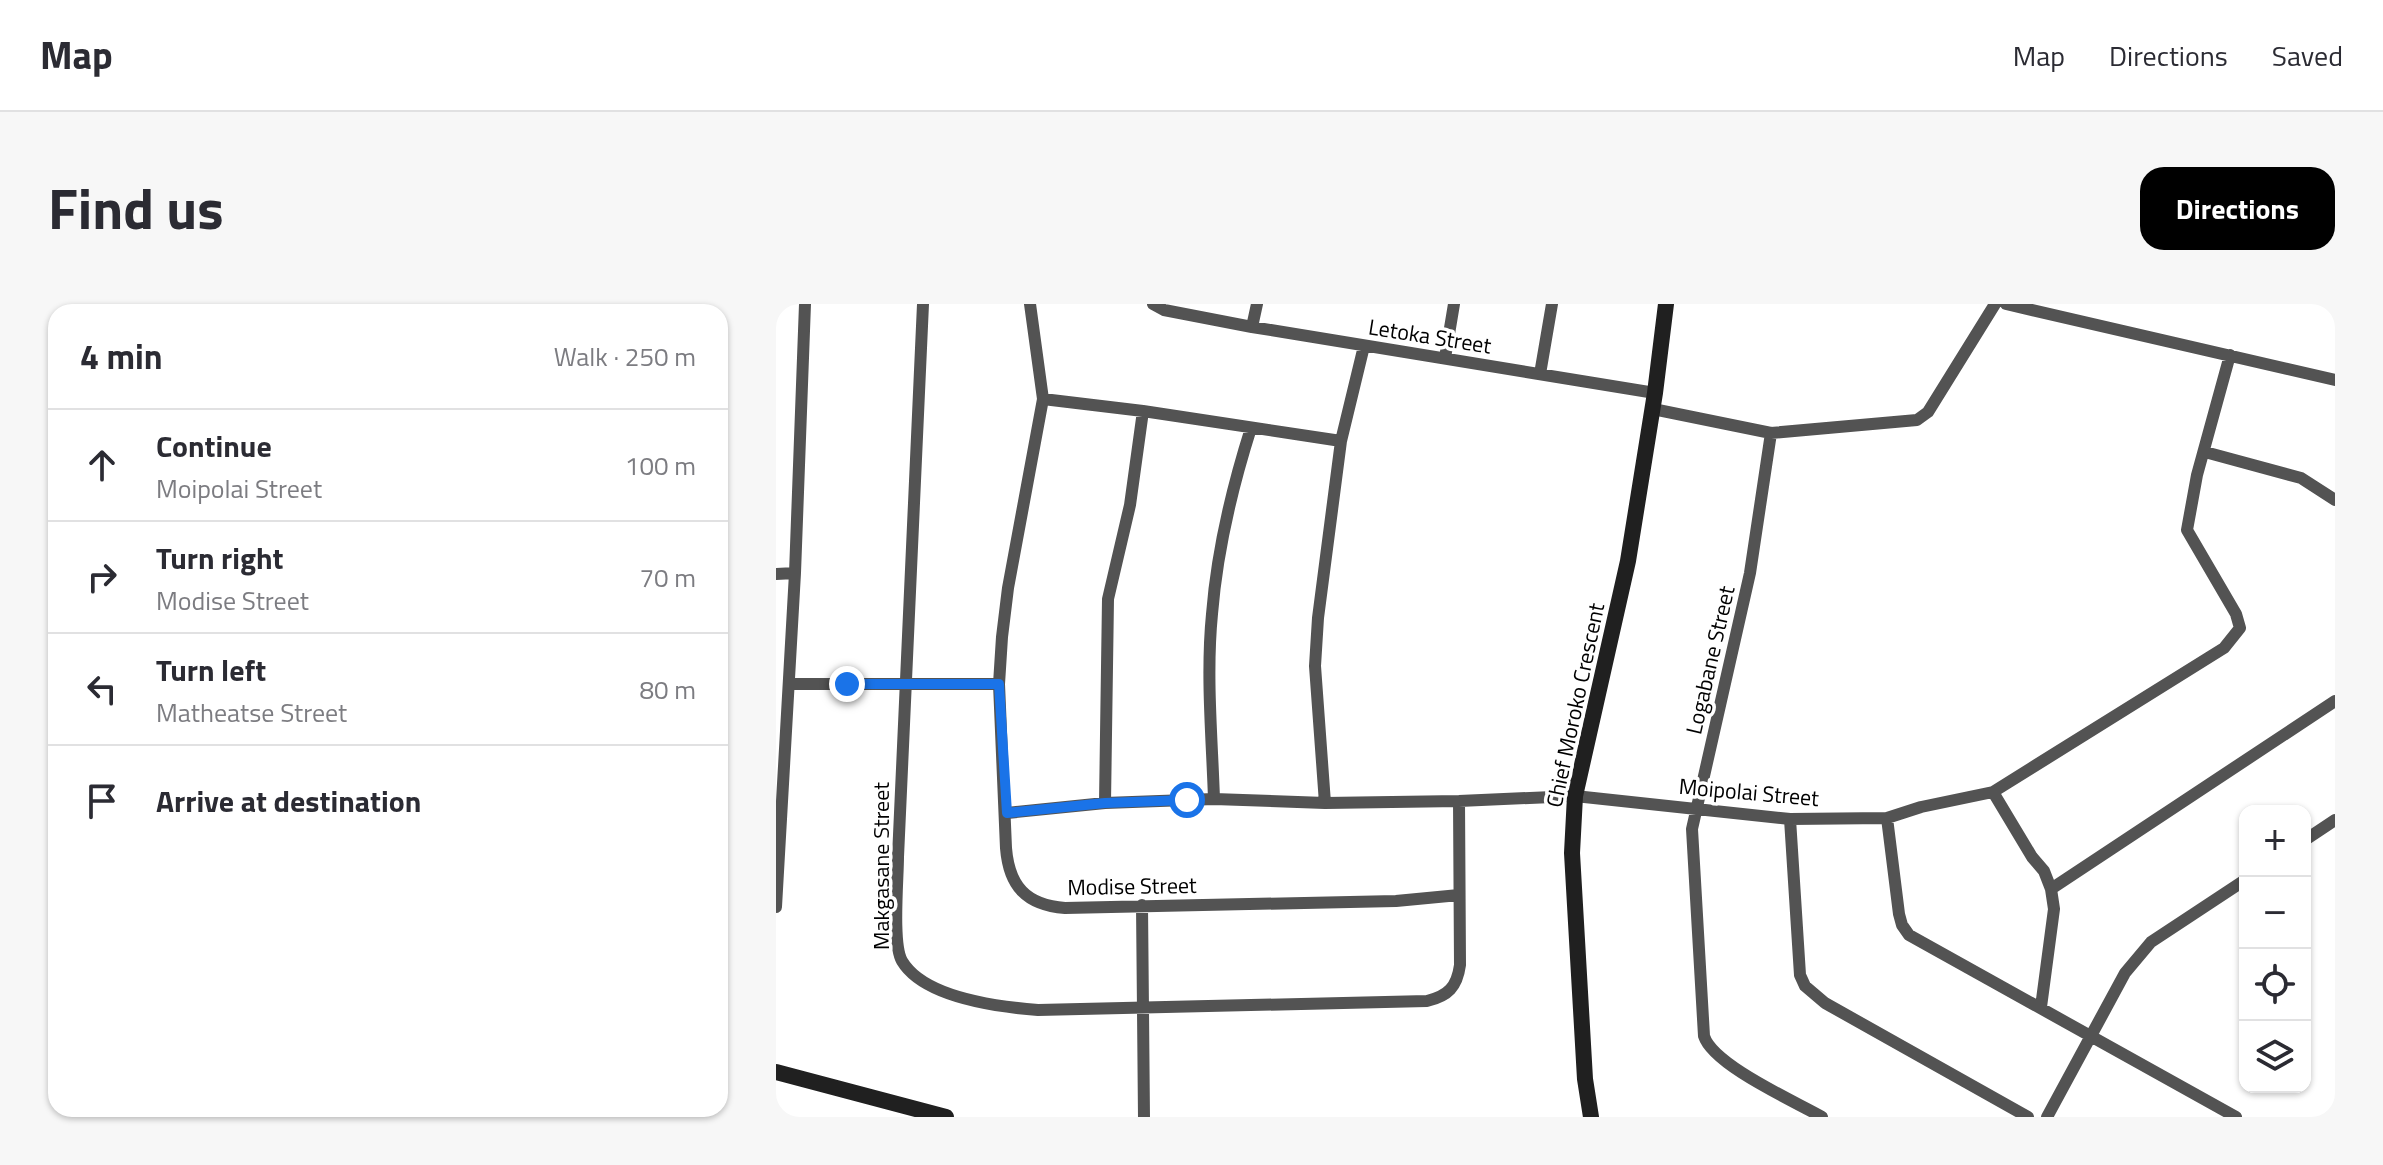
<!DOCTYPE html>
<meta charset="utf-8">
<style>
:root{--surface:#fff;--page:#f7f7f7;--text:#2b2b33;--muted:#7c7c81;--line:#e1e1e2;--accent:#000}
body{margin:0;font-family:"Titillium Web",sans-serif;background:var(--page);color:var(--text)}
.controls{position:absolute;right:24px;bottom:24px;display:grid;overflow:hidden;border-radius:16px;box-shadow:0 2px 6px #0004}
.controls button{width:72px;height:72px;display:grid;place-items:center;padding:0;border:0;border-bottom:2px solid var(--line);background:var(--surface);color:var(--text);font:40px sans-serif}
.stop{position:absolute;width:24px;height:24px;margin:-18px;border:6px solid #1a73e8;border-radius:50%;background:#fff}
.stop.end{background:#1a73e8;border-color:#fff;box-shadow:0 2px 8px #0008}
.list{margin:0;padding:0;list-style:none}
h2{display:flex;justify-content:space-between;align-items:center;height:104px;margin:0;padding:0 32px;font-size:34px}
h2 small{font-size:26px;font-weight:400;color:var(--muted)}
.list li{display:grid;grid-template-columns:52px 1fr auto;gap:24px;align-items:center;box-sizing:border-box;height:112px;padding:0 32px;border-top:2px solid var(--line)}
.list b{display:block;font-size:30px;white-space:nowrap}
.list p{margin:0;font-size:26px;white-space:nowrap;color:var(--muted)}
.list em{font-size:26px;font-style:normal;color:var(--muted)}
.icon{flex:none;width:44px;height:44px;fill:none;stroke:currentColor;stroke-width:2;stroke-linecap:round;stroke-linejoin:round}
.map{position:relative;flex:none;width:1559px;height:813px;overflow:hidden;border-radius:24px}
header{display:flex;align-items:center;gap:48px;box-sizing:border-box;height:112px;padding:0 40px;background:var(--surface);border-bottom:2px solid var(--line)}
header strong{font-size:38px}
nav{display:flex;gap:44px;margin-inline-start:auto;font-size:28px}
.intro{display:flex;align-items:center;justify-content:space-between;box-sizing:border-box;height:192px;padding:0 48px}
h1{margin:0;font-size:56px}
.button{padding:20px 36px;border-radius:24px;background:var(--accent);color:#fff;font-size:28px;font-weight:700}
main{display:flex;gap:48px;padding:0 48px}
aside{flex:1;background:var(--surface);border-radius:24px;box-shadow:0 2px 6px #0004}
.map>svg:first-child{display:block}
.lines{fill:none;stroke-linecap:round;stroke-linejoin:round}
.street{stroke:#535353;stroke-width:12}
.secondary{stroke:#202020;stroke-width:16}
.route{stroke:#1a73e8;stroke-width:10}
.labels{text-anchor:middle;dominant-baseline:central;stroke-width:7;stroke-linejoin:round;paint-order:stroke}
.street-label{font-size:22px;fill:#000;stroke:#fff}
</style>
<header>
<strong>Map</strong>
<nav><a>Map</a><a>Directions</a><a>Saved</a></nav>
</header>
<div class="intro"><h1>Find us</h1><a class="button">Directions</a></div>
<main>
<aside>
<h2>4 min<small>Walk · 250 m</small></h2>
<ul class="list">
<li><svg class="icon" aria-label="ahead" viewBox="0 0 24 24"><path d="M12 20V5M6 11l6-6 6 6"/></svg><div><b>Continue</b><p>Moipolai Street</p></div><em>100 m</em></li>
<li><svg class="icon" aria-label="right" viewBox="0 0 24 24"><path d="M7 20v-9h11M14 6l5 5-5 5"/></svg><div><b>Turn right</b><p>Modise Street</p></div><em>70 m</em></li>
<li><svg class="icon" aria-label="left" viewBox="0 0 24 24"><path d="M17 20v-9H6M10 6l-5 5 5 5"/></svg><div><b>Turn left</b><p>Matheatse Street</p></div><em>80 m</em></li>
<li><svg class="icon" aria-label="arrive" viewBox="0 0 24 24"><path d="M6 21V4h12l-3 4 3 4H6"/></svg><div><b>Arrive at destination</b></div></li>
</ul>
</aside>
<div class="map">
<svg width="1559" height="813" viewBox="0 0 1559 813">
<rect width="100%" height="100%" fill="#fff"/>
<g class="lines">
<path class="street" d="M147,0L122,553C122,575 116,640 126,657C148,694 224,703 262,706L651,697C672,692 681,683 684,661L683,497
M254,0L267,95L232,284L226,333L223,380L230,544C233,582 250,601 289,604L620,597L683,591
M377,0L388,6L476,23L879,89
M1230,0L1559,76
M476,23L481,0
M669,54L678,0
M764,70L776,0
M267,95L367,107L565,137
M877,105L995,129L1141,116L1152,108L1219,0
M995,129L974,269L916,525L928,732C937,761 1018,797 1046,813
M1429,148L1525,174L1559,196
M0,270L19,269
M13,380H223
M1217,488L1256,553L1268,567L1275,585L1278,605L1265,703
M438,495C436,434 430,371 436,310C441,247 456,184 475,124
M329,499L332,295L354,201L367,107
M549,499L539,362L542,314L565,137L588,42
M231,509L329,499L438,495L549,499L683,497L799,492L1014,515L1111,514L1145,503L1217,488L1448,344L1464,324L1460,310L1411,226L1421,171L1454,51
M1111,514L1123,610L1126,621L1133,631L1460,813
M1014,515L1024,671L1029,682L1049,699L1252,813
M1529,536L1559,516
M1275,585L1559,397
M366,601L368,813
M0,603L19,269L29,0
M1271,813L1349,669L1375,638L1469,576
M1555,813H1559"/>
<path class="secondary" d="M0,768L170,813
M815,813L809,775L796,549L799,492L852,257L879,89L890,0"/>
</g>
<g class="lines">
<path class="route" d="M71,380H223L231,509L329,499L411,496"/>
</g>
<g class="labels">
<g class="street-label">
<text transform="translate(654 32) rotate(9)">Letoka Street</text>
<text transform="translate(934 356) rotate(-77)">Logabane Street</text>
<text transform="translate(799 401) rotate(-78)">Chief Moroko Crescent</text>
<text transform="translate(973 488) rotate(5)">Moipolai Street</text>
<text transform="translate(105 562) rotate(-90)">Makgasane Street</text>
<text transform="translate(356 582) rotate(-1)">Modise Street</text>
</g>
</g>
</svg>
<div class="controls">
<button>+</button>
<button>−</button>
<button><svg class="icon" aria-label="locate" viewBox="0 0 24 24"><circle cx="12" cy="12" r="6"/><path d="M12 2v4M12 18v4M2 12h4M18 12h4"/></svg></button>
<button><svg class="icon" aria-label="layers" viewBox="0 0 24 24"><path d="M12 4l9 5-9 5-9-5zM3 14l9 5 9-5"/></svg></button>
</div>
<div class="stop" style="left:411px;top:496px"></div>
<div class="stop end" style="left:71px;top:380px"></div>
</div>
</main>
